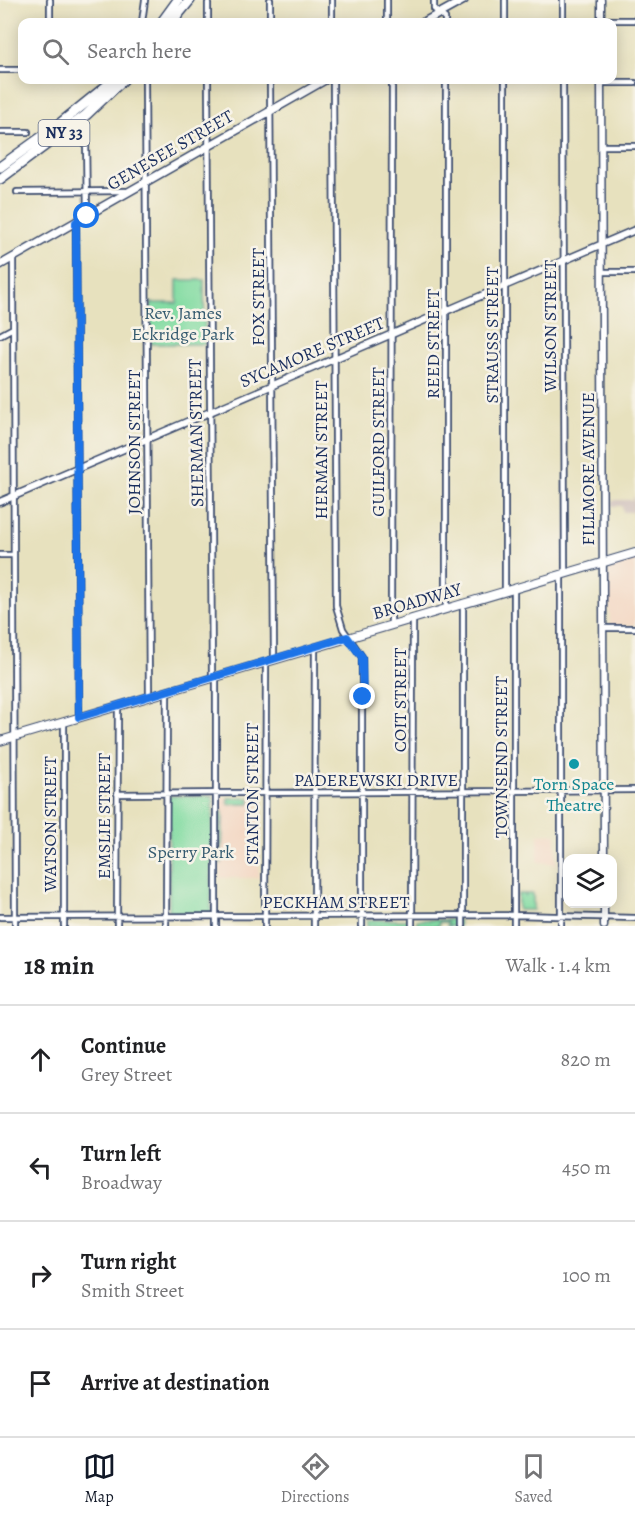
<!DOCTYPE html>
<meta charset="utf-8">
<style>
:root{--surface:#fff;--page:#f2f2f2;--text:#202124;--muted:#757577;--line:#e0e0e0;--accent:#111827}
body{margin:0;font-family:Alegreya,serif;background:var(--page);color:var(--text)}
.controls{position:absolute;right:18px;bottom:18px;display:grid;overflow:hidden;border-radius:12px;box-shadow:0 3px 15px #0003}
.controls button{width:54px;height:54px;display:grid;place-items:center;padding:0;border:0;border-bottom:2px solid var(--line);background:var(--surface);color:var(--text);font:30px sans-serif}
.stop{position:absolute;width:18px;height:18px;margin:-14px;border:4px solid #1a73e8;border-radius:50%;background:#fff}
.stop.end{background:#1a73e8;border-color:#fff;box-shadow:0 2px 6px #0008}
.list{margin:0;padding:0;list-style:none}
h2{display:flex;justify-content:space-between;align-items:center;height:78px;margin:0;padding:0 24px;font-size:26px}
h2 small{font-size:20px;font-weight:400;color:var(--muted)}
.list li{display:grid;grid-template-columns:39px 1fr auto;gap:18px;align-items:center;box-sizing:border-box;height:108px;padding:0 24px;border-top:2px solid var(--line)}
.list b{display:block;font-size:22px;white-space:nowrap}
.list p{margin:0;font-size:20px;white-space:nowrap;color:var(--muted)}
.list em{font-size:20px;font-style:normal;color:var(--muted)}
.icon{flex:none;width:33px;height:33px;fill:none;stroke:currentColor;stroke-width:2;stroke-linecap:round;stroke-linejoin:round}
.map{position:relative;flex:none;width:635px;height:926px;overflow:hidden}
.search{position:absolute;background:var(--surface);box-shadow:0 3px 15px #0003;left:18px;right:18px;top:18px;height:66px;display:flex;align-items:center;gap:15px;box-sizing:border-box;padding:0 21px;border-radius:12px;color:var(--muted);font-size:22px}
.sheet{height:510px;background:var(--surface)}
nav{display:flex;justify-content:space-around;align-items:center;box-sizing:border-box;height:84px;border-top:2px solid var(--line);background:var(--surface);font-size:16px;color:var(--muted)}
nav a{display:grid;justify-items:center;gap:3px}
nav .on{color:var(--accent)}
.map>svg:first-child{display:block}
.built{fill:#f3d4bf}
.industrial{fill:#cfc0bb}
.green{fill:#81dba1;stroke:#4e8580;stroke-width:1.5}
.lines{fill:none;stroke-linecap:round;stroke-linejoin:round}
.minor-casing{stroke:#3a4a6c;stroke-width:8}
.tertiary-casing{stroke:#3a4a6c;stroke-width:9}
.secondary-casing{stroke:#3a4a6c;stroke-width:10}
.primary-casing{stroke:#3a4a6c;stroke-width:10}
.motorway-casing{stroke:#3a4a6c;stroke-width:12}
.minor{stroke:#fff;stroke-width:4.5}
.tertiary{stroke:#fff;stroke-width:6}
.secondary{stroke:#fff;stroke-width:7}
.primary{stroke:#fff;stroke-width:8}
.motorway{stroke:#fff;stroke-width:9}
.route{stroke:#1a73e8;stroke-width:8}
.culture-dot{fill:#0f9aa8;stroke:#f7f3e8;stroke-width:2}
.labels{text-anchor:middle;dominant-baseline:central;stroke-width:5;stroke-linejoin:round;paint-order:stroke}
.shield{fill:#f7f3e8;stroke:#5d6a87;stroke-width:1.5}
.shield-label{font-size:16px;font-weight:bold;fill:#1b2f5e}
.street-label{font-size:18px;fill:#1b2f5e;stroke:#f7f3e8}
.park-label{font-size:18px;fill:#345a6f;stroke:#f7f3e8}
.culture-label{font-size:18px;fill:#0d838f;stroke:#f7f3e8}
</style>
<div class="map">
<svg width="635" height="926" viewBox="0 0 635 926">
<rect width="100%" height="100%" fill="#f7f3e8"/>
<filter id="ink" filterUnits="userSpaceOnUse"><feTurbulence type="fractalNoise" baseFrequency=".0167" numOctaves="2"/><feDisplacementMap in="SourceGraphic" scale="12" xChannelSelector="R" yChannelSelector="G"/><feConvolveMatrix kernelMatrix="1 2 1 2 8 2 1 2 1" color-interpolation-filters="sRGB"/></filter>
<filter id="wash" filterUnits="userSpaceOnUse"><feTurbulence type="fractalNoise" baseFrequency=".008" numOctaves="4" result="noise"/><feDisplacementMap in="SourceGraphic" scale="24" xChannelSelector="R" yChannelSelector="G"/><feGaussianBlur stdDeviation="1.35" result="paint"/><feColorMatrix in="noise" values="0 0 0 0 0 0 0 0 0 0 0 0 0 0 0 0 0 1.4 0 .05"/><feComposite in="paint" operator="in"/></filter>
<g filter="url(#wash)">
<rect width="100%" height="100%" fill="#e7e1be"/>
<path class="built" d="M635,559V625L610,626L608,568Z
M220,798H259V878H220Z
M538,834H556V864L538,862Z"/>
<path class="industrial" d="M633,497H635L633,521V512H623L622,506H612V500H633Z"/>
<path class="green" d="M177,280H204L205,344H151V303H177Z
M169,796H213L211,914L169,912Z
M228,798H250V804H228Z
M220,808L223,813L222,863H220Z
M518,894H525V897L526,894H533V910H518Z
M367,920H408V926H367Z
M417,920H458L459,926H447V922H439V926H417Z"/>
</g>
<g filter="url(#ink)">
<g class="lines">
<g class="minor-casing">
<path id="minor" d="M50,0V22
M270,0V22
M332,0V22
M387,0V22
M434,0V9L445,18V22
M505,0V22
M563,0V22
M208,3V22
M601,20H635
M142,22L145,0
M0,70H22
M145,80L149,696
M208,80L212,678
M270,80L274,659
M333,80L336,606L343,629L362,657V926
M446,80V608
M563,80L565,573
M601,83H635
M0,132H28
M86,137L87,216
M602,146H635
M17,192L126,191
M76,222L79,717
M13,258L15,926
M602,272H635
M0,335L13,328
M0,555H14
M505,591V80
M391,624L392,80
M604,628H635
M64,722V926
M117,794L635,790
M0,917L514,915L635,918
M117,926L118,706
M166,926L167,692
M216,926V677
M265,926L266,662
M314,926L315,647
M412,926L413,618
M463,926V603
M514,926V588
M561,926V575"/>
</g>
<g class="tertiary-casing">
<path id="tertiary" d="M601,0V22
M601,80L604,858
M0,502L635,230
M604,904V926"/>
</g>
<g class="secondary-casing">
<path id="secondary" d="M424,22L464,0
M0,265L325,80"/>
</g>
<g class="primary-casing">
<path id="primary" d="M0,741L635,553"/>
</g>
<g class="motorway-casing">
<path id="motorway" d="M162,22L178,0
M172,22L190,0
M0,167L57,126L114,80
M0,179L86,115L123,80"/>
</g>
<use href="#minor" class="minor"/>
<use href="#tertiary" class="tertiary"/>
<use href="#secondary" class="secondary"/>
<use href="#primary" class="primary"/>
<use href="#motorway" class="motorway"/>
</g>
</g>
<g class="lines" filter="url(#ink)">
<path class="route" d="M87,216L76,222L79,717L347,637L362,657L363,697"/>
</g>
<circle class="culture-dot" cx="574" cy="764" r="6"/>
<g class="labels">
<rect class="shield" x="38.5" y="120" width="51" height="26" rx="4.5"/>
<g class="shield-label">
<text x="64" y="133">NY 33</text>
</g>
<g class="street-label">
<text transform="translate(170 150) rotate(-30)">GENESEE STREET</text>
<text transform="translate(258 297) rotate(-90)">FOX STREET</text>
<text transform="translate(550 326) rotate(-90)">WILSON STREET</text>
<text transform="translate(492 335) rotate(-90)">STRAUSS STREET</text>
<text transform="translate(433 344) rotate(-90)">REED STREET</text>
<text transform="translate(312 352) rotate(-23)">SYCAMORE STREET</text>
<text transform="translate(196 433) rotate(-91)">SHERMAN STREET</text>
<text transform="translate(134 442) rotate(-90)">JOHNSON STREET</text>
<text transform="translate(378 442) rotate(-90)">GUILFORD STREET</text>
<text transform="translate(321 450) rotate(-90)">HERMAN STREET</text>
<text transform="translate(588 469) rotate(-90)">FILLMORE AVENUE</text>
<text transform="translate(417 601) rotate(-16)">BROADWAY</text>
<text transform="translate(400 700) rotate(-90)">COIT STREET</text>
<text transform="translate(501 757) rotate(-90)">TOWNSEND STREET</text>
<text x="376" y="780">PADEREWSKI DRIVE</text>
<text transform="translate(252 794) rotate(-90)">STANTON STREET</text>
<text transform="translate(104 816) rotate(-90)">EMSLIE STREET</text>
<text transform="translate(50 824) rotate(-90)">WATSON STREET</text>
<text x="336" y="902">PECKHAM STREET</text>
</g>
<g class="park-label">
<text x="183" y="313">Rev. James<tspan x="183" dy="21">Eckridge Park</tspan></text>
<text x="191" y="852">Sperry Park</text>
</g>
<g class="culture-label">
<text x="574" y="784">Torn Space<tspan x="574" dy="21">Theatre</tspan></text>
</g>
</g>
</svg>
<div class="controls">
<button><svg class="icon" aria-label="layers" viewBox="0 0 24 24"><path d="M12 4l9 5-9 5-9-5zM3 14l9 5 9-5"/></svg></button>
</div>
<div class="stop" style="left:87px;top:216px"></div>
<div class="stop end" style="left:363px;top:697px"></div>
<div class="search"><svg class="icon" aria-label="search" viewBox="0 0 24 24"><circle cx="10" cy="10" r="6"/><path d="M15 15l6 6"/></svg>Search here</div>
</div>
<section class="sheet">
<h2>18 min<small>Walk · 1.4 km</small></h2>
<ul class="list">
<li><svg class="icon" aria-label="ahead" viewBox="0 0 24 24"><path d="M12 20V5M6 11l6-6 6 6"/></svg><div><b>Continue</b><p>Grey Street</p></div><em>820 m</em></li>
<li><svg class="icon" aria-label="left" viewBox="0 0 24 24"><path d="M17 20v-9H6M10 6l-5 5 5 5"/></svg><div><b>Turn left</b><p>Broadway</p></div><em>450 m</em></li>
<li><svg class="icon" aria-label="right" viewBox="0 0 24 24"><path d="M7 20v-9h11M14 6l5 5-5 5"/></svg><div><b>Turn right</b><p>Smith Street</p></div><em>100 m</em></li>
<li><svg class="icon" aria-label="arrive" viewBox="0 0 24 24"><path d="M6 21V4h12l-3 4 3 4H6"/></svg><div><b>Arrive at destination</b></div></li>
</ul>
</section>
<nav>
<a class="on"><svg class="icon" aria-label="map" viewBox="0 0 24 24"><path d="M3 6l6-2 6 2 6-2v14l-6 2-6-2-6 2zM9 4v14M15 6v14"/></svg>Map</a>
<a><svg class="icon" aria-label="directions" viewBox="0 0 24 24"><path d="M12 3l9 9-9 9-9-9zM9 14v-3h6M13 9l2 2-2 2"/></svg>Directions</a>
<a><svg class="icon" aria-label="saved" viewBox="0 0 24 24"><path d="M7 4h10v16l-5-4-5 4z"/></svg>Saved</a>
</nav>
